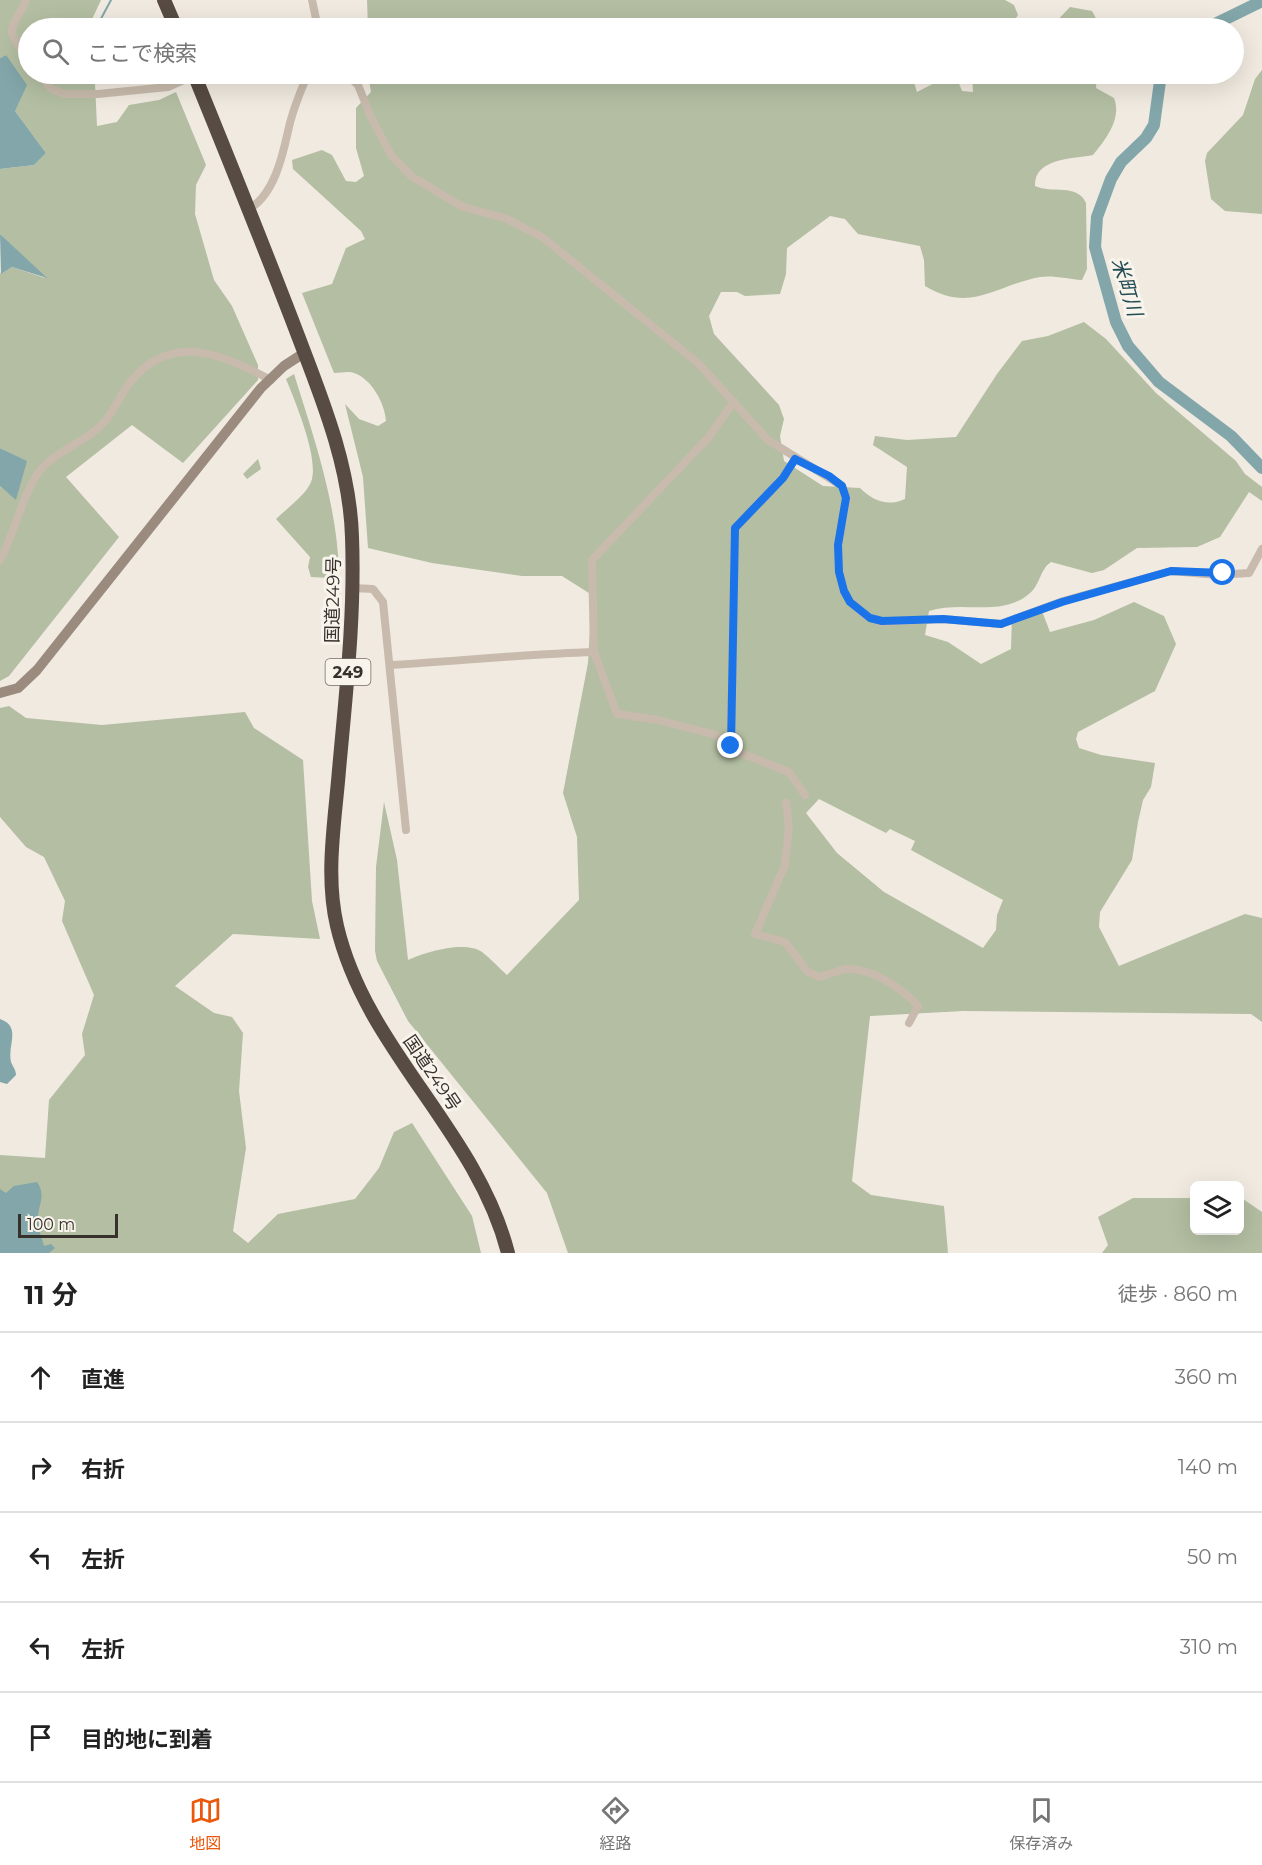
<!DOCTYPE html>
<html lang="ja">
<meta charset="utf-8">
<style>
:root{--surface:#fff;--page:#f2f2f2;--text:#222;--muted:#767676;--line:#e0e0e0;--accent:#ea580c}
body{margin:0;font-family:Montserrat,"Noto Sans JP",sans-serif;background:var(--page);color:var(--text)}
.controls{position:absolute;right:18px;bottom:18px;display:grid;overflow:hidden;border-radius:9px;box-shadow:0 6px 24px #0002}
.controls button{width:54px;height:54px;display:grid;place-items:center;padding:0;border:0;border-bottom:2px solid var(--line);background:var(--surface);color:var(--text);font:30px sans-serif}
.scale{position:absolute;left:18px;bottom:15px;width:100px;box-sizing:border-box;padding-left:6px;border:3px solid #37302b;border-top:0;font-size:16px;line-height:21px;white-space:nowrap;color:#37302b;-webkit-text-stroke:4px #f8f4ec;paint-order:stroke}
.stop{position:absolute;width:18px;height:18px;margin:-14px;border:4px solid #1a73e8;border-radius:50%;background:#fff}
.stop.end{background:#1a73e8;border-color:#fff;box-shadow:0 2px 6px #0008}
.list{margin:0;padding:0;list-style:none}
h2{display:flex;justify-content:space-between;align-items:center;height:78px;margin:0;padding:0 24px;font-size:26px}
h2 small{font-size:20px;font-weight:400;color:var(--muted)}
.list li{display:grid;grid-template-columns:39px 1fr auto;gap:18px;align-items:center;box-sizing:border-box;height:90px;padding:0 24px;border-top:2px solid var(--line)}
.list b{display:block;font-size:22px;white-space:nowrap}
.list em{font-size:20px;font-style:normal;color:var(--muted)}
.icon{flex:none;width:33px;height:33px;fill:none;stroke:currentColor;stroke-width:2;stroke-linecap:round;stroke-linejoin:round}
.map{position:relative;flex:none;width:1262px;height:1253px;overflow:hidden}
.search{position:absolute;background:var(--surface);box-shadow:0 6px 24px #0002;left:18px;right:18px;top:18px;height:66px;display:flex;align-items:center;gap:15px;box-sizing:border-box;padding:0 21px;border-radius:33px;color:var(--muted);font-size:22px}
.sheet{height:528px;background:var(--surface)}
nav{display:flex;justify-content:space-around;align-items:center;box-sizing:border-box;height:84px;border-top:2px solid var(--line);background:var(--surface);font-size:16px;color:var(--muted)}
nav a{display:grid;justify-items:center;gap:3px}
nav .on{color:var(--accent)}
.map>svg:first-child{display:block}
.green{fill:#b3bea2;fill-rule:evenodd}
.water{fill:#82a6aa}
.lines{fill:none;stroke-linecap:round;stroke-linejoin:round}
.stream{stroke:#82a6aa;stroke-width:2}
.river{stroke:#82a6aa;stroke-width:12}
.street{stroke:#c8bbad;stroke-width:8}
.secondary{stroke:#9b8b7f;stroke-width:10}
.highway{stroke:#574b43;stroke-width:14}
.route{stroke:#1a73e8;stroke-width:8}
.labels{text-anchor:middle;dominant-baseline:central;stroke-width:6;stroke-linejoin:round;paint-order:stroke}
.shield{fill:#f8f4ec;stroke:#716b65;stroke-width:1.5}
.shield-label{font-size:16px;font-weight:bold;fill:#37302b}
.street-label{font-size:18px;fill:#37302b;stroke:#f8f4ec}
.water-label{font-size:20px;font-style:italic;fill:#254d54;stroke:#f8f4ec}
</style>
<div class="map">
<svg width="1262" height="1253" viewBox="0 0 1262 1253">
<rect width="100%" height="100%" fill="#f0eae0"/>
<path class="green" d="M0,0H101L88,28H28V74H140L137,79H105L95,83L97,126L117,122L129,105L159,100L176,92L206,165L196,185L195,214L214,280L232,306L258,365V380L183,463L132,425L66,477L119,537L9,676L0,681V486L16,499L26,461L0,448V272L1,274L12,267L45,278L0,234V169L34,165L46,153L15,111L6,55L0,58Z
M367,0H1005L1014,5L1018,15L1009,28H368Z
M1070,7L1092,11L1098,22L1095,28H1050Z
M1262,70V214L1225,211L1211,199L1205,161L1207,153L1243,115L1255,79Z
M368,74H914L913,79L917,92L948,76H956L962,91L973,92L972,74H1097L1096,88L1114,98C1122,119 1106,139 1093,155C1073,159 1034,158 1035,186C1052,194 1077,183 1086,203L1087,269L1082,280C1069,279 1053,275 1040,277C996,285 971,314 925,286L924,260L920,246L858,234L845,219L830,216L787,248L786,274L780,294L745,296L737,292H721L709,316L714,334L779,405L784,419L780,436L784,461L823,486L860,488C873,501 888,507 905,499L907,467L873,445L875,436L907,440L956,437L997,374L1022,341L1048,336L1084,322L1106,339L1156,393L1236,461L1245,474L1262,487V501L1249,492L1220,537L1197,547L1137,548L1104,570L1092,573L1051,562C1040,569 1040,585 1030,593C1002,618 962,600 929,611L925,635L948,642L981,664L1011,649L1012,616L1040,606L1050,632L1094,620L1134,602L1164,616L1176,644L1155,691L1078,732L1076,739L1079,748L1101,755L1155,763L1151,787L1143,800L1138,822L1132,860L1100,912L1099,927L1119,966L1245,914L1262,918V1022L1251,1014L963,1011L870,1016L852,1181L871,1195L944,1206L948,1253H568L547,1193L408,1021L377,961L375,951L376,867L384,802L397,860L408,960C425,952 465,940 482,952C491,959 499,968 507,975L579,900L577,837L563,793L588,663L592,595L562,576H522L432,563L368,548L363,477L345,404L359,419L378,426L386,421C385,404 372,379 354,373C349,371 340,373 334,373L302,293L332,284L346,248L365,239L361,231L293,169L292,160L322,150L332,155L346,181L356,182L364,176L356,148V108L371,92ZM819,799L886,833L890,829L915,841L911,850L1003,900L997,915L996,930L983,948L884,892L837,853L806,813Z
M294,374C314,438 337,504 339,572L331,578L311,577L308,567L310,557L276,519C286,509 306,495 311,482C320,460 295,401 286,379Z
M258,459L261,469L247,479L243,474Z
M9,706L26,718L102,725L245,712L254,728L303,760L312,901L320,939L233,934L175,986L214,1013L232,1017L243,1033L239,1091L246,1148L233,1231L248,1243L278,1214L355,1199L379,1168L394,1132L412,1123L472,1216L481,1253H0V1155L45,1158L49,1100L85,1055L82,1034L94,995L62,921L65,901L44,857L26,847L0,817V708Z
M1133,1198H1194V1230H1240V1199H1243L1262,1212V1253H1102L1108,1245L1098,1217Z"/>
<path class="water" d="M6,55L27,85L15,111L46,153L34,165L0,169V58Z
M0,234L47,278L12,267L1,274Z
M0,448L27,461L16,500L0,486Z
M0,1019C22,1027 7,1045 11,1062C13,1067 16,1070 16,1075L7,1084L0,1082Z
M37,1182C47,1196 37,1206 38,1221C38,1229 42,1238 44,1246L51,1244L55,1248L49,1253H0V1189L6,1193L14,1186Z"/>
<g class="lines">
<path class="stream" d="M96,28L111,0"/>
<path class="river" d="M1207,28L1262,1
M1161,74L1154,125L1146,138L1121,162L1111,179L1097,217L1095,247L1116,322L1128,346L1159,382L1231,436L1262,468"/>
<path class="street" d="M26,0C11,33 3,27 28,58
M312,0L318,28
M40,74L51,89L65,94H98L168,87L195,75
M346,74L358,85L371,117L391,155L411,176L463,207L505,218L542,237L698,363L768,440L842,486L847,498L838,545L839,572L844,591L851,602L865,615L881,622L943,619L1001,624L1063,601L1171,571L1217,575L1249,573L1262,549
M249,209C275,194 283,154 289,127C293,109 301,90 308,74
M734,401L709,437L592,560L594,652L617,714L658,720L716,735L738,752L789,772L805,795
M0,560C16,532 23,488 44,466C63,447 88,441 106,420C116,408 121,393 131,381C173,331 223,355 271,380
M353,588L373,589L383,602L406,830
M391,665C459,661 526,654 594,652
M731,746L735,528L783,478L795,459
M786,803L789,826L785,865L755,934L785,942L807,971L819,977C828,975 839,970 847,969C872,968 902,988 918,1006L909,1023"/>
<path class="secondary" d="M0,693L18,688L37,670L261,388L284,366L304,353"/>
<path class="highway" d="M164,0L176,28
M194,74C227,155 260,237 292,320C318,389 350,462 352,537C355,615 346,692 339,770C335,821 325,875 337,926C366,1050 477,1131 508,1253"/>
</g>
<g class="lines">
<path class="route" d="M731,746L735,528L783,478L795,459L829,476L842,486L846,498L838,545L839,572L844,591L850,602L870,618L882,621L943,619L1001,624L1062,602L1171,571L1223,573"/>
</g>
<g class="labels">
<rect class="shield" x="325.5" y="659" width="45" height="26" rx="4.5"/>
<g class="shield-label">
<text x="348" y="672">249</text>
</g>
<g class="street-label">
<text transform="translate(333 600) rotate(-89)">国道249号</text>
<text transform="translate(432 1073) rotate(56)">国道249号</text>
</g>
<g class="water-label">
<text transform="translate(1127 287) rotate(73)">米町川</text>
</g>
</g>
</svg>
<div class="controls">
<button><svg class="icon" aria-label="layers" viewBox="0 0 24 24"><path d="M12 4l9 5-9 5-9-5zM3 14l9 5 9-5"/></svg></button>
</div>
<div class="scale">100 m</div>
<div class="stop" style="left:1223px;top:573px"></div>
<div class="stop end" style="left:731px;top:746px"></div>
<div class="search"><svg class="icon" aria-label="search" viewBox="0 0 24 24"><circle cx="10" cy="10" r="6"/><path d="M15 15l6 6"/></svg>ここで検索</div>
</div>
<section class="sheet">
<h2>11 分<small>徒歩 · 860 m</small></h2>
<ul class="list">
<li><svg class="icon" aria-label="ahead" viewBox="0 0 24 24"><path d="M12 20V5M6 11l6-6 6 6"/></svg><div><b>直進</b></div><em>360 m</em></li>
<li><svg class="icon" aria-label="right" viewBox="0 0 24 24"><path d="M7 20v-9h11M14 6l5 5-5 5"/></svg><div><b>右折</b></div><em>140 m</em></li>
<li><svg class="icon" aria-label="left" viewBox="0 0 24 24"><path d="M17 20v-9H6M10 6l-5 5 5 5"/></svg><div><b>左折</b></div><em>50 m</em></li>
<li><svg class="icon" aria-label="left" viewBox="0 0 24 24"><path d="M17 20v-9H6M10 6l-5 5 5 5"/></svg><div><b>左折</b></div><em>310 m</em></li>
<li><svg class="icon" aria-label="arrive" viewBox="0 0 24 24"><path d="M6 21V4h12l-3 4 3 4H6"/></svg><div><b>目的地に到着</b></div></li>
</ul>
</section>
<nav>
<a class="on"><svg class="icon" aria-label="map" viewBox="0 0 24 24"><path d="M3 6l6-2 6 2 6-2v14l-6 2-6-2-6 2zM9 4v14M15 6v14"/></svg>地図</a>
<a><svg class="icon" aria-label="directions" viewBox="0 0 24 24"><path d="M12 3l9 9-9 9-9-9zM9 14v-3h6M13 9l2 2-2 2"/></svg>経路</a>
<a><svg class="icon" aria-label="saved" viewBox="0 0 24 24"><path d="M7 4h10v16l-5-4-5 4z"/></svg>保存済み</a>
</nav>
